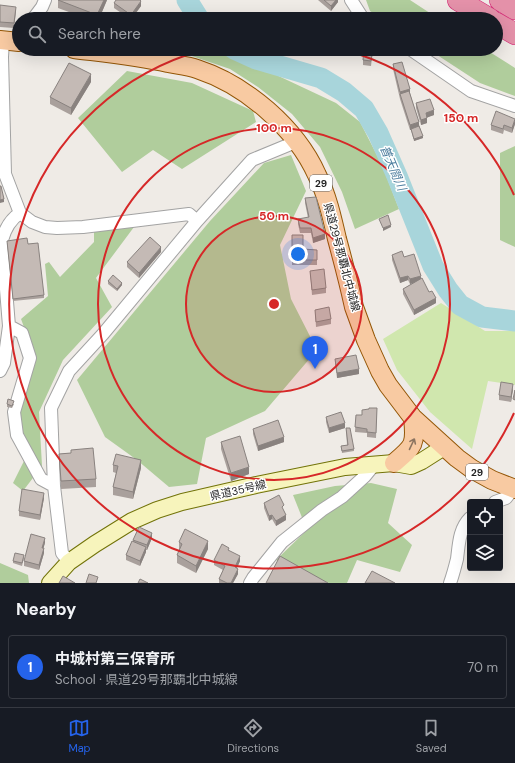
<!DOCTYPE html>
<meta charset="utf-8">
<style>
:root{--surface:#171b24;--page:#242831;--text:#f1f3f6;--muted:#9ea1a6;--line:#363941;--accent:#2563eb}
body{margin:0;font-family:"DM Sans","Noto Sans JP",sans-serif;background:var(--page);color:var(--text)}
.controls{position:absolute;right:12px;bottom:12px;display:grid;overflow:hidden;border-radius:4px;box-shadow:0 4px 16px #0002}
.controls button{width:36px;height:36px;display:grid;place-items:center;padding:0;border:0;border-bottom:1px solid var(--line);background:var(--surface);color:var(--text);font:20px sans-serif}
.you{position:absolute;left:298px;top:254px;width:14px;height:14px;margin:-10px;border:3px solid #fff;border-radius:50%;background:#1a73e8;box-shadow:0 0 0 6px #1a73e833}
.badge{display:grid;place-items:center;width:26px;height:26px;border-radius:50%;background:var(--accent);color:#fff;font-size:13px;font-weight:700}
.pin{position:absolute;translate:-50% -33px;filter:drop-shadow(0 1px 2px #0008)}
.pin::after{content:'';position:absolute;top:21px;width:14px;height:12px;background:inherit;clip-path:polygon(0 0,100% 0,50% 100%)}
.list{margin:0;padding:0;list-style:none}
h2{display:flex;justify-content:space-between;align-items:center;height:52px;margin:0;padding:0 16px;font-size:17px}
h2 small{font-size:13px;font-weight:400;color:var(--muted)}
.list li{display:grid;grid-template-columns:26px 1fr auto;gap:12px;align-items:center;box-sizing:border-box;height:64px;margin:0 8px 8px;padding:0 8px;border:1px solid var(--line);border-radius:4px}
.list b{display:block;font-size:15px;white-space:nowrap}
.list p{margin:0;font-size:13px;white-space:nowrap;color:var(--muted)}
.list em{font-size:13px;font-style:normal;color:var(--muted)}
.icon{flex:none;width:22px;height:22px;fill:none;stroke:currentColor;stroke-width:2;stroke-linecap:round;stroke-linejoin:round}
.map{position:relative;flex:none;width:515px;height:583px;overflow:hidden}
.search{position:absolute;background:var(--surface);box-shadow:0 4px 16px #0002;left:12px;right:12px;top:12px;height:44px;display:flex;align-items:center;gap:10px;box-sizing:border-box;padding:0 14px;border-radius:22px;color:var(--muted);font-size:15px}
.sheet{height:124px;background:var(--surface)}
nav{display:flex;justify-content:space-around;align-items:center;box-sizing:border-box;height:56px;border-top:1px solid var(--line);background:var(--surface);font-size:11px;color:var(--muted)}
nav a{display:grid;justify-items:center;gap:2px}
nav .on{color:var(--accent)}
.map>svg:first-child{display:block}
.grass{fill:#d0e7ae}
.forest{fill:#b0cd9c}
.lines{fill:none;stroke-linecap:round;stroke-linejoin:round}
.river{stroke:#a8d5db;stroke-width:21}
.street-casing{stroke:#a3a3a3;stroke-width:14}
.secondary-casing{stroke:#727309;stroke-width:18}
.primary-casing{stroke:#945606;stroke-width:20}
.highway-casing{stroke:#d42c77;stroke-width:22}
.street{stroke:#fff;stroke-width:12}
.secondary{stroke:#f7f4bc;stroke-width:16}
.primary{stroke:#f8caa2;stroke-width:18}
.highway{stroke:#e491a9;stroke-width:21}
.wall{fill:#a9a09c}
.shaded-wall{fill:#89827f}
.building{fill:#c4bab5;stroke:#89827f}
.oneway{stroke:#8c7460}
.ring{fill:none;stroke:#d62828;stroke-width:2}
.labels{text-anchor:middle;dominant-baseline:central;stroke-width:3;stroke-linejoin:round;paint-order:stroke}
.shield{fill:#fff;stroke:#626262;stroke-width:1}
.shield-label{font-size:10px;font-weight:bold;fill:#1f1f1f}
.street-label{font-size:11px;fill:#1f1f1f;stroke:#fff}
.water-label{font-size:12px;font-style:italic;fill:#497b9c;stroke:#fff}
.centre{fill:#d62828;stroke:#fff;stroke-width:2}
.ring-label{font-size:12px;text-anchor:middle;font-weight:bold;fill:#d62828;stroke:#fff;stroke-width:3;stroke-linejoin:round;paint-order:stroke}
</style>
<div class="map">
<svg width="515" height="583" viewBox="0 0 515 583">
<rect width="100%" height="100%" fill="#efebe6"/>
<path class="grass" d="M441,303L485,331H515V385L488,381L472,449L430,412L397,370L383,339Z"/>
<path class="forest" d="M366,0H410L439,19H382L370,11Z
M145,49H221L336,103L360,122L382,165L399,209L355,229L342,192L320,147L292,114L258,87L230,69L189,55Z
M428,49H485L515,68V96L480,83Z
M127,71L192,83L253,111L256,122L182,169L153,150L122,172L78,118Z
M515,146V247L500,240V153Z
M291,155L306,191L280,245L291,299L317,350L265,411L206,438L197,484L169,487L137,460L105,437L77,380L210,221L264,163Z
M134,227L96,278L112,307L63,360L39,412L42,466L23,491L13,483L25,459L18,412L35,357L21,319L48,296L45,264L49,262L60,277L94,242V232Z
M371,483L397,489L388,523L412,545L400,572L357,560L347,583H321L276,560L307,530L293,495L335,486Z
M0,563L28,575L29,583H0Z"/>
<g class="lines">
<path class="river" d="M187,0L199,19
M234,49L256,59L321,78L344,92L364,109L378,133L397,176L433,266L448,290L460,305L482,317L515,321"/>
<g class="street-casing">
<path id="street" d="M351,0L362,17L365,19
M33,19L42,7L45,0
M3,41L2,57L5,174L20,213L32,222L45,227L57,228L83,227L189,214L197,221
M410,49L471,91L515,106
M9,326L22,333L30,358L14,412L17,435L41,479L54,486
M0,371L4,363L9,326L2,240C5,229 11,219 20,213
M495,502L506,498L513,489
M69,562L62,553L54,486L51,408L69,371L103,334L197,221L252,160L298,141
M250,583L253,578L282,542L322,510L342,497L365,476L374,465
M450,583C453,575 455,567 457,559C459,544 459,529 470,518"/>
</g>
<g class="secondary-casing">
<path id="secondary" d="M50,583L69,562L95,544L132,521L157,510L182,502L256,485L345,467L394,463L411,466L422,461L444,447"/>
</g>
<g class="primary-casing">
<path id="primary" d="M0,40L19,42
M74,49C106,53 137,56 168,63C178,65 188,66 197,69C246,85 296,128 317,175C327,195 332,217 337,239C343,261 349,284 354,307L366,340L380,371L388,385L413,418L457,458L472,469L492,480L515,489
M394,463C414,446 416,445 413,418"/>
</g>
<g class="highway-casing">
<path id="highway" d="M458,0L490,19
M500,0L515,9
M496,23L515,34"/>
</g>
<use href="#street" class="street"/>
<use href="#secondary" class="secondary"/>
<use href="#primary" class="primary"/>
<use href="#highway" class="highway"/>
</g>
<path class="wall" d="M58,0H107L99,19H88L58,8Z
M318,0H338V2L331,11Z
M114,3L141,6L132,19H130L114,8Z
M0,5L16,12L14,28L0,27Z
M373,49L371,66L363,65V60Z
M393,64L410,93L423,138L414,141L411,130H410L400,99L393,69Z
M91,82L71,115L50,104V97Z
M416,103L434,115L427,117V123L421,125L416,108Z
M515,124L512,133L504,130L503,134L491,130V125Z
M305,198L325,239L313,243L311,233H300L298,224V219L308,218L305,203Z
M292,235L303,249L317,250V265H292Z
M7,243L28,244L44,295V298L13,301Z
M161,252L139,278L127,267V262Z
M392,255L404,257L421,279L436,303L414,315L403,294V289L413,283L410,284L408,280L400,283L392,260Z
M310,271L326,288V293L312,295Z
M108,281L122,285L117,291L108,284Z
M315,310L331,319V324L316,327Z
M335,359L359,374L337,378L335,364Z
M513,389L511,402L499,400V395Z
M7,404H14L12,408L7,407Z
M377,408L376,438L367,437V433L355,432L356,415H362L369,409Z
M326,417L345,428L329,433L326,422Z
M346,428L354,449V451L342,453L341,446L347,445Z
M253,429L284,442L258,451L253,434Z
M221,442L249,474L231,481L221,449Z
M71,450L96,479V487L61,489L59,454L71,453Z
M113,465L141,468L133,499L113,495V487L116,473L113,472Z
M44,498L40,520L19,516V511Z
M264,503L284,511L286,520L276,526L272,519L269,521L264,508Z
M152,538L147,550H146V552L140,566L126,560V555L133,542V540Z
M179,542L208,549L196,573L177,563V555L179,550Z
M45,543L43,548L44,553L39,570L24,566V561Z
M229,551L240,561L237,568L238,574L233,583H219V579L223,570L214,565V560Z
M24,558L22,566L13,563V561Z"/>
<path class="shaded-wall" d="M104,0H107L99,19H97V15Z
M336,0H338V2L331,11V6Z
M141,1V6L131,19V15Z
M91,74V82L71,115V108Z
M410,89V94H400V97V92Z
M434,110V115L426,118V113Z
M427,118V123L421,125V120Z
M515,119V124L512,133V128Z
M419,122V127L410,130V125Z
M423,136V138L414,141V139Z
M4,199V202L0,203V200Z
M391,225V227L383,231V228Z
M325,234V239L313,243V238Z
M161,247V252L139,278V273Z
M408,276V280L400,283V278Z
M421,276V281L410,284V279Z
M122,283V285L117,291V289Z
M436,298V303L414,315V310Z
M359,369V374L337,378V373Z
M513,384V389L511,402V397Z
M345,423V428L329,433V428Z
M284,437V442L258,451V446Z
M141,460V468L133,499V492Z
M249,467V474L231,481V473Z
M44,493V498L40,520V515Z
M272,515V519L269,521V516Z
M286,515V520L276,526V521Z
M152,533V538L147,550V545Z
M45,538V543L42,553V548Z
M208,541V549L196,573V566Z
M146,547V552L140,566V561Z
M44,548V553L39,570V565Z
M240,556V561L235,572V567Z
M238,569V574L233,583H231Z"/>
<path class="building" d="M58,0H104L97,15Z
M116,0H140L141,1L131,15L114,3Z
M324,0H336L331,6Z
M0,5L16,7L14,23L0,22Z
M364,49H373L371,61L363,60Z
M402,62L410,89L400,92L393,64Z
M69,63L91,74L71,108L50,97Z
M409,91L419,122L410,125L400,94Z
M430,99L434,110L426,113L427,118L421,120L416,103Z
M496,111L515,119L512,128L504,125L503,129L491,125Z
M419,126L423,136L414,139L411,129Z
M0,186H1L4,199L0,200Z
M316,197L325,234L313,238L311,228H300L298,219L309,217L305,198Z
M388,215L391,225L383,228L379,219Z
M292,235H303V249L317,250V260H292Z
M150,237L161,247L139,273L127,262Z
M27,238L28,244L38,243L44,295L13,299L7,241Z
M402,251L404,257L414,254L421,276L410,279L408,276L400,278L392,255Z
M324,269L326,288L312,290L310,271Z
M113,275L122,283L117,289L108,281Z
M422,278L429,292L432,291L436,298L414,310L403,289Z
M329,307L331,319L316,322L315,310Z
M356,355L359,369L337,373L335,359Z
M501,382L513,384L511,397L499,395Z
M515,390V400L513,399Z
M8,399L14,401L12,406L7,404Z
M369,408H377L376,433L367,432V429L355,427L356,415H362V410L369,409Z
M341,412L345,423L329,428L326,417Z
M278,420L284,437L258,446L253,429Z
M346,428H350L354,449L342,451L341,446L348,445Z
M240,436L249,467L231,473L221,442Z
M93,448L96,479L61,481L59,454L71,453V450Z
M116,454L141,460L133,492L113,487L118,466L113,465Z
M22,489L44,493L40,515L19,511Z
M279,495L284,505L282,507L286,515L276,521L272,515L269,516L264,503Z
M139,527L152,533L147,545L133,540Z
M185,529L208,541L196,566L177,555L182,544L179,542Z
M31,534L45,538L42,548H44L39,565L24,561Z
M132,541L146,547L140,561L126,555Z
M222,544L229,548L228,550L240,556L235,567L238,569L231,583H227L219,579L225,566L214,560Z
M15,553L24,555L22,563L13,561Z
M280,556L328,583H266Z
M372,571L395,583H365Z
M89,574L98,577L96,583H86Z
M63,576L75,583H59Z
M140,579L148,583H138Z"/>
<defs><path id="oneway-shaft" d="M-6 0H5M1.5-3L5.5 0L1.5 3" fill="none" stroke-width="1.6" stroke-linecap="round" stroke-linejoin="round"/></defs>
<use class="oneway" href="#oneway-shaft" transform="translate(412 444) rotate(-65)"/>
<circle cx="274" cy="304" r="88" fill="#d62828" fill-opacity=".12"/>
<g class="ring">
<circle cx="274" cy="304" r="88"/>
<circle cx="274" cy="304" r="176"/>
<path d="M514 413A264 264 0 1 1 203 50M345 50A264 264 0 0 1 514 195"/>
</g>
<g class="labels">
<g class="shield">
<rect x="310" y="175" width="22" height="16" rx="3"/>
<rect x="466" y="464" width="22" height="16" rx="3"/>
</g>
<g class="shield-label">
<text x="321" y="183">29</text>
<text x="477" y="472">29</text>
</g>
<g class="street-label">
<text transform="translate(342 257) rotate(75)">県道29号那覇北中城線</text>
<text transform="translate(238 490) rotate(-13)">県道35号線</text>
</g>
<g class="water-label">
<text transform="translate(393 168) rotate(67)">普天間川</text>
</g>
</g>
<circle cx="274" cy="304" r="6" class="centre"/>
<g class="ring-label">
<text x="461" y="122">150 m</text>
<text x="274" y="132">100 m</text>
<text x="274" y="220">50 m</text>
</g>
</svg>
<div class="controls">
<button><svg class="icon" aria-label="locate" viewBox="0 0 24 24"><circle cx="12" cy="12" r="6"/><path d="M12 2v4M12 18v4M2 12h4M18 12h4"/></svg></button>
<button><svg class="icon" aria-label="layers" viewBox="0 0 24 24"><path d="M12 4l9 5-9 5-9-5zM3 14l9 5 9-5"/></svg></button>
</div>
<div class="you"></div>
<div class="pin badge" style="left:315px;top:369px">1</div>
<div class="search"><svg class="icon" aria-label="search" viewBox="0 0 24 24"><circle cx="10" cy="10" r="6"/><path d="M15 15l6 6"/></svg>Search here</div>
</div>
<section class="sheet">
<h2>Nearby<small></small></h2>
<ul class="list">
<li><span class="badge">1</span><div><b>中城村第三保育所</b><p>School · 県道29号那覇北中城線</p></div><em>70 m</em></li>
</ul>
</section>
<nav>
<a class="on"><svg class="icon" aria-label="map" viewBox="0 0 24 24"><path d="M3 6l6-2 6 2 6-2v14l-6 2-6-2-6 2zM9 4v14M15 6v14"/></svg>Map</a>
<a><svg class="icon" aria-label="directions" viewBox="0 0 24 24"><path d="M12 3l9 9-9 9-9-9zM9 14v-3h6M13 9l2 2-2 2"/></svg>Directions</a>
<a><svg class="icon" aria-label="saved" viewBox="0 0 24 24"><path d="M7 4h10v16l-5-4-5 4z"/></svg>Saved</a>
</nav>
